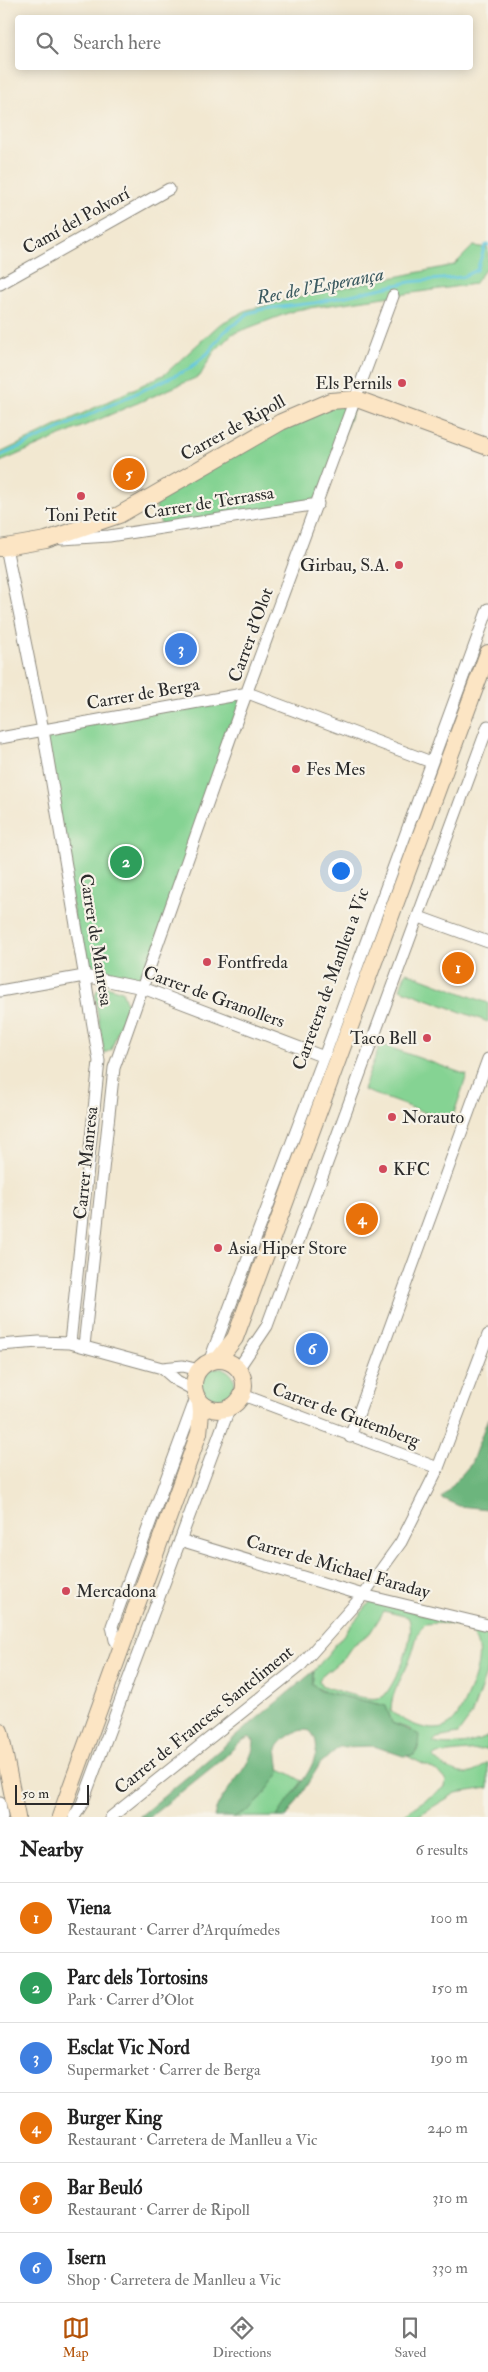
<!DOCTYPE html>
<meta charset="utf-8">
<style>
:root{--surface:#fff;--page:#f2f2f2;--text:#222;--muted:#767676;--line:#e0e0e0;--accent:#b45309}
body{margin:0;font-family:"IM FELL Double Pica",serif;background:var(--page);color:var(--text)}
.scale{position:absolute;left:15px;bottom:12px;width:74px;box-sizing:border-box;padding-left:5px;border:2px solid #2b2b2b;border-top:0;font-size:14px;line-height:18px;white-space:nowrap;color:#2b2b2b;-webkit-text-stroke:4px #f7f3e8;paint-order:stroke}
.you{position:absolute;left:340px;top:870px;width:18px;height:18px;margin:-12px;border:4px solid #fff;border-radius:50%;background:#1a73e8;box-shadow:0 0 0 8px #1a73e833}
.badge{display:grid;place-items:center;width:32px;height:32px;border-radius:50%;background:var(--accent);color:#fff;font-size:16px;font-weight:700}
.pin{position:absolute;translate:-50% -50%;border:2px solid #fff;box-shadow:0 1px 5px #0006}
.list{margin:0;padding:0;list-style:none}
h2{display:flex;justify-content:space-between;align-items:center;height:65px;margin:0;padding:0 20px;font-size:21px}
h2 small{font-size:16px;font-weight:400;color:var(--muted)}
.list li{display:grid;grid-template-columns:32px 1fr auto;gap:15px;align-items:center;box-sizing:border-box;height:70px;padding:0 20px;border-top:1px solid var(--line)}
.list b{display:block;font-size:19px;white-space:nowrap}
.list p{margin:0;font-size:16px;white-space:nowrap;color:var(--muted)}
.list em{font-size:16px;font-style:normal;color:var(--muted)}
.icon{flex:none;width:28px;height:28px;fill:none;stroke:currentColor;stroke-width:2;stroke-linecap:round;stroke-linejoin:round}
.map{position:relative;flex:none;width:488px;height:1817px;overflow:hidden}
.search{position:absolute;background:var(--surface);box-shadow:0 2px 12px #0003;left:15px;right:15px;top:15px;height:55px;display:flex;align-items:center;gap:12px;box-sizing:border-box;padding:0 18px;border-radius:5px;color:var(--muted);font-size:19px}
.sheet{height:485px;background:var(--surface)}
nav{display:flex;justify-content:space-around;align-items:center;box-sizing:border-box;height:70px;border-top:1px solid var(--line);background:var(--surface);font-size:14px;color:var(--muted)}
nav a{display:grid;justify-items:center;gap:2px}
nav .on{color:var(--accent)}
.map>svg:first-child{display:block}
.green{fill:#85d393;stroke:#587f5f;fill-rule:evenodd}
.forest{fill:#6cb57d;stroke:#4c7054}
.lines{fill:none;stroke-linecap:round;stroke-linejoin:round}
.stream{stroke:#5fc6dc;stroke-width:3}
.street-casing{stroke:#8e8a7e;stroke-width:13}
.secondary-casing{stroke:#8e8a7e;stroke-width:18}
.street{stroke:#fff;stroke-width:11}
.secondary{stroke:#fce5c4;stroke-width:16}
.poi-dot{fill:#d1495b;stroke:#f7f3e8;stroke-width:2}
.labels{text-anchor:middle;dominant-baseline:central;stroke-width:4.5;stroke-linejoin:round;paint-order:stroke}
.street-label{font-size:18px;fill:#2b2b2b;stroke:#f7f3e8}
.poi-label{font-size:18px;fill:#2b2b2b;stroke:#f7f3e8;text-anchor:start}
.water-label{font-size:19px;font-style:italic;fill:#3b5a60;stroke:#f7f3e8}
</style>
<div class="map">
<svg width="488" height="1817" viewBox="0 0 488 1817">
<rect width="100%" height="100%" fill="#f7f3e8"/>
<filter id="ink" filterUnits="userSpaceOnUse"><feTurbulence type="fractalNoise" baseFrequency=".02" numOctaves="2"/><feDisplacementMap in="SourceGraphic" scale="10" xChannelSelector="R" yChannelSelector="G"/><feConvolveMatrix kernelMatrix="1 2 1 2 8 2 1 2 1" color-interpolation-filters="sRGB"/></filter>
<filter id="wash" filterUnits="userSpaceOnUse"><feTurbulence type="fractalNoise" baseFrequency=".0096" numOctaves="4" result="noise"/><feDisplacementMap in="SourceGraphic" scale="20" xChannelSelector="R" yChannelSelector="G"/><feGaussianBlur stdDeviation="1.12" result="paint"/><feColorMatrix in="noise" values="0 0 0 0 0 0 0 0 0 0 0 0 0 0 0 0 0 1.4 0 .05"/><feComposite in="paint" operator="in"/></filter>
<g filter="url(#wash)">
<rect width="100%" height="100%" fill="#f2e8d1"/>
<path class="green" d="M473,246L488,248V266L474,284L296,310L232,334L213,353L200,376L0,462V453L165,374L220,324L247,310L307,295L454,265Z
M357,399L318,504L162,528L153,496L281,422Z
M248,693L143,988L84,976L43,730Z
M406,972L488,1003V1022L400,989Z
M106,986L122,991L127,1004L111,1050L104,1053L95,997L97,990Z
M380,1044L467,1075L451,1122L363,1090Z
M201 1385a17 17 0 1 1 34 0a17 17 0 1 1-34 0Z
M371,1601L488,1631V1669L471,1716L458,1734L437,1738L433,1742C443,1748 479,1743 488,1736V1749L438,1754L433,1757C438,1765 460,1776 470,1773C476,1772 483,1766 488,1763V1788L456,1793L416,1817H399L445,1787L446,1780L439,1772L407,1756L414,1755L418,1749L410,1729L392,1723L387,1709L382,1705L325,1692L312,1685L314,1671ZM384,1611L408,1617C418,1634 396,1682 384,1696C372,1704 335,1690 321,1685L319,1680L321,1677L344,1658L352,1646L370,1633ZM425,1624C482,1618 488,1649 468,1694C463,1705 458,1720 447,1726C431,1735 403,1722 391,1710C391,1691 404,1676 410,1659C415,1648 416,1631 425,1624Z
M281,1769L302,1781L277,1817H234L258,1802Z"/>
<path class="forest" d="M488,1418V1509L459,1506L441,1498L471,1464Z
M314,1671L312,1685L321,1691L386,1706L392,1723L420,1735L419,1745L414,1755L403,1756L374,1746L339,1747L320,1764L287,1817H277C288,1796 333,1755 310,1731C297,1727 284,1738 277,1748L280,1773L258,1802L247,1811L234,1817H214C218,1792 253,1770 254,1741L249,1737L240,1742L226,1756L150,1817H139Z"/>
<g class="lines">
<path class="stream" d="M0,456L189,369L208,353L223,333L249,313L263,309L314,303L410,282L462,277L477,270L485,246L488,245"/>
</g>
</g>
<g filter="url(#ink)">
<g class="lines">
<g class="street-casing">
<path id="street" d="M0,284L169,189
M62,539L109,536L318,504
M6,547L43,730L99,1061L70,1343
M0,738L248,693L431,762
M419,917L488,942
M0,991L84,976L143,988L324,1057
M0,1345L39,1342L70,1343L162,1368L183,1366L199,1370
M84,1346L114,1068L238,716L393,296
M209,1362L324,1057L488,609
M162,1368L177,1381L194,1390
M238,1369L267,1326L488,726
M243,1395L438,1468
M350,1437L488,1059
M180,1540L363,1595L488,1625
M121,1649L115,1640L112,1626L196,1398
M0,1803L2,1817
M74,1817L82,1804L229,1409
M111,1817L301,1665L363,1595L401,1542L438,1468L488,1335"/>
</g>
<g class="secondary-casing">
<path id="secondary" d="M0,548L46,540L119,515L281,422L330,401L357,399L488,447
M194 1385a25 25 0 1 1 50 0a25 25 0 1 1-50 0Z
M218,1360L235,1338L238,1330L488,653
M0,1731L17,1817
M60,1817L199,1433L201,1413L200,1402"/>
</g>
<use href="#street" class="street"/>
<use href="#secondary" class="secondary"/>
</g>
</g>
<g class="poi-dot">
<circle cx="402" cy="383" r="5"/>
<circle cx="81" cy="496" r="5"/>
<circle cx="399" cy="565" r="5"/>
<circle cx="296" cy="769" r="5"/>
<circle cx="207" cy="962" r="5"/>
<circle cx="427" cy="1038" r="5"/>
<circle cx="392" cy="1117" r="5"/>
<circle cx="383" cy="1169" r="5"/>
<circle cx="218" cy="1248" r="5"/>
<circle cx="66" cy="1591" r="5"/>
</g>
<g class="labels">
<g class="street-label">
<text transform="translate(76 221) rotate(-29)">Camí del Polvorí</text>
<text transform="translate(233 428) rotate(-29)">Carrer de Ripoll</text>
<text transform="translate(209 503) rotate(-9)">Carrer de Terrassa</text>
<text transform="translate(251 635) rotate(-70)">Carrer d'Olot</text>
<text transform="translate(143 694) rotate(-10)">Carrer de Berga</text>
<text transform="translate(96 940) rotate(81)">Carrer de Manresa</text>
<text transform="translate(331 979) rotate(-70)">Carretera de Manlleu a Vic</text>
<text transform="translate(214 997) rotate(20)">Carrer de Granollers</text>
<text transform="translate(86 1163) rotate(-84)">Carrer Manresa</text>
<text transform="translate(346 1415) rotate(20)">Carrer de Gutemberg</text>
<text transform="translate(338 1567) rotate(16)">Carrer de Michael Faraday</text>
<text transform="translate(204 1720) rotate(-39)">Carrer de Francesc Santcliment</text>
</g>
<g class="poi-label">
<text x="392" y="383" text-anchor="end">Els Pernils</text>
<text x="81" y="515" text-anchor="middle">Toni Petit</text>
<text x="389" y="565" text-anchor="end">Girbau, S.A.</text>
<text x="306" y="769">Fes Mes</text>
<text x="217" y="962">Fontfreda</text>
<text x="417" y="1038" text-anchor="end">Taco Bell</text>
<text x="402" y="1117">Norauto</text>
<text x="393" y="1169">KFC</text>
<text x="228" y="1248">Asia Hiper Store</text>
<text x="76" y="1591">Mercadona</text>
</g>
<g class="water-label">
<text transform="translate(320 286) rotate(-11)">Rec de l'Esperança</text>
</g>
</g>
</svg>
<div class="scale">50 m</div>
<div class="you"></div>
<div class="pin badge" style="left:458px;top:968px;background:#e8710a">1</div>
<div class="pin badge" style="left:126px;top:862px;background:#2e9e5b">2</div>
<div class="pin badge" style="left:181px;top:649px;background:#3f7fe0">3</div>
<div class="pin badge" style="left:362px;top:1219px;background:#e8710a">4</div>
<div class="pin badge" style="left:129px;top:474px;background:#e8710a">5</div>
<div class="pin badge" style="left:312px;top:1349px;background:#3f7fe0">6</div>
<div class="search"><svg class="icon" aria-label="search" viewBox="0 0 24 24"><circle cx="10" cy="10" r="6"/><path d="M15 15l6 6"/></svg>Search here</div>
</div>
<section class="sheet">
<h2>Nearby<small>6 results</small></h2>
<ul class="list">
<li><span class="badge" style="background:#e8710a">1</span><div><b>Viena</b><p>Restaurant · Carrer d'Arquímedes</p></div><em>100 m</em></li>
<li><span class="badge" style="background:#2e9e5b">2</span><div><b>Parc dels Tortosins</b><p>Park · Carrer d'Olot</p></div><em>150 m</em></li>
<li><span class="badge" style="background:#3f7fe0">3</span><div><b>Esclat Vic Nord</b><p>Supermarket · Carrer de Berga</p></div><em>190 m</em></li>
<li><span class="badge" style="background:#e8710a">4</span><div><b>Burger King</b><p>Restaurant · Carretera de Manlleu a Vic</p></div><em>240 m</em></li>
<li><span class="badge" style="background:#e8710a">5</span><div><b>Bar Beuló</b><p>Restaurant · Carrer de Ripoll</p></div><em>310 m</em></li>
<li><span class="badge" style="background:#3f7fe0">6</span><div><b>Isern</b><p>Shop · Carretera de Manlleu a Vic</p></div><em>330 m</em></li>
</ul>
</section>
<nav>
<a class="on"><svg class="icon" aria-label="map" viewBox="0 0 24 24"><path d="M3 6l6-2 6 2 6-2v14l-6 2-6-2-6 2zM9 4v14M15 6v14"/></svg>Map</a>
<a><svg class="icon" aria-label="directions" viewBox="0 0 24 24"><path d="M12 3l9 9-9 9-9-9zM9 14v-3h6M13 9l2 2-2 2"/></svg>Directions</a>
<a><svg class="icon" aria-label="saved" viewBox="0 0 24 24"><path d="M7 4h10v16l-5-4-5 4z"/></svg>Saved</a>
</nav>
